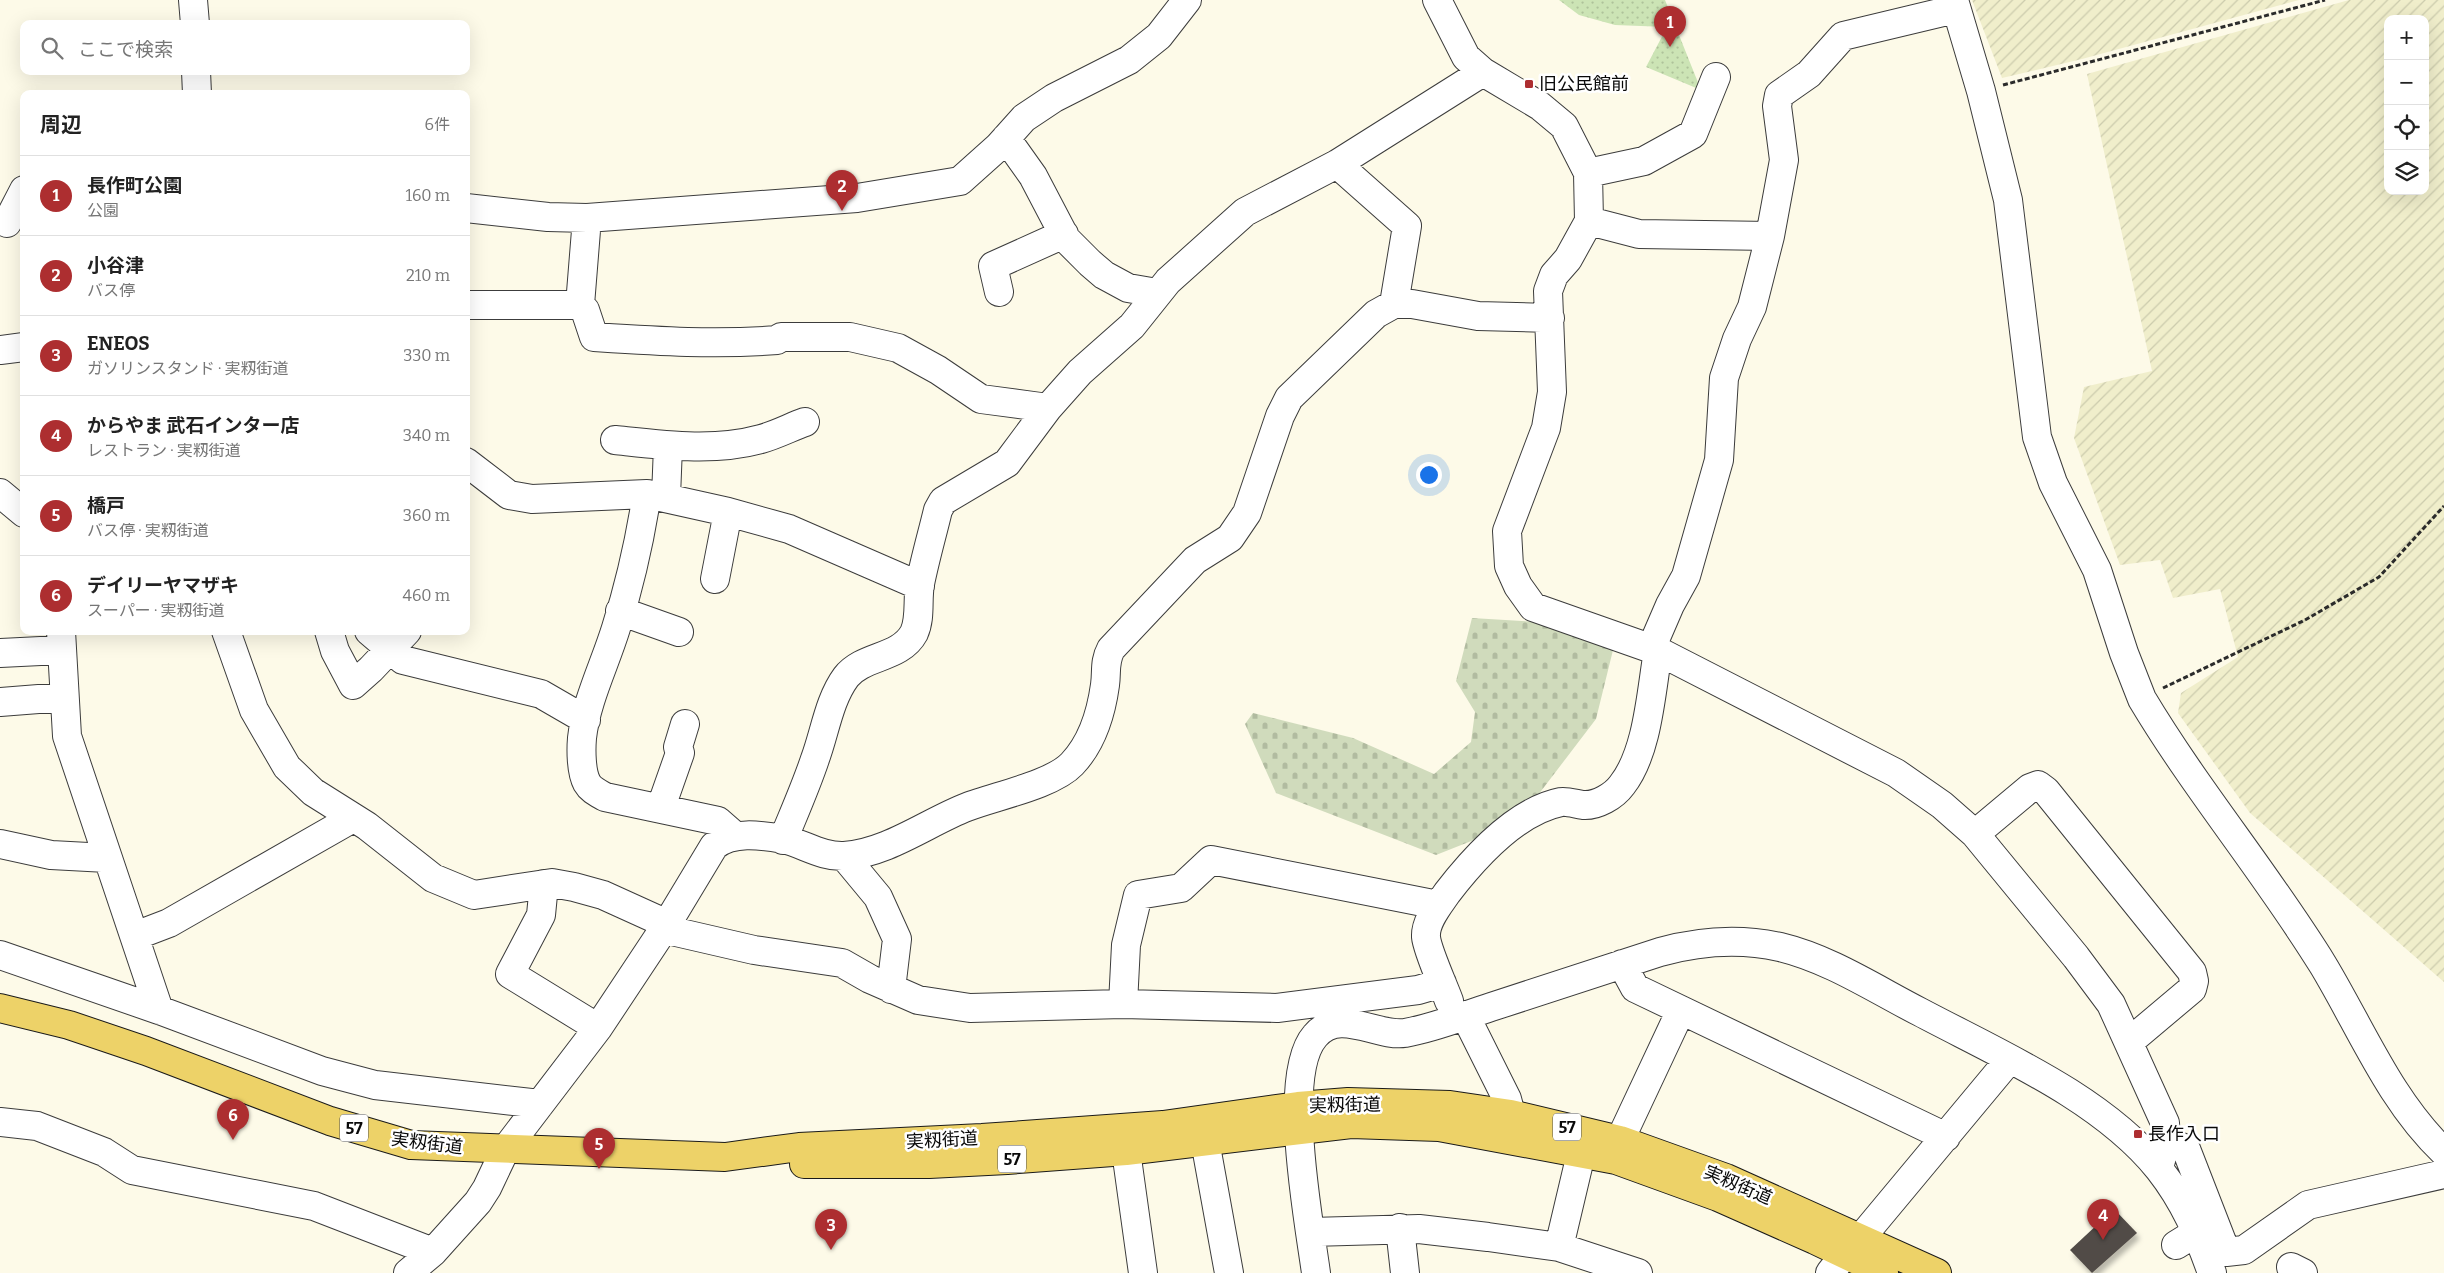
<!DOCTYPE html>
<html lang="ja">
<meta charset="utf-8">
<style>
:root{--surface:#fff;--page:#f6f6f6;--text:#222;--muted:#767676;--line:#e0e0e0;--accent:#ad2e30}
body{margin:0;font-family:Bitter,"Noto Sans JP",serif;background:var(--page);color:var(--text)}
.controls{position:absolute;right:15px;top:15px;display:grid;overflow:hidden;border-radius:10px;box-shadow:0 5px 20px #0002}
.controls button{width:45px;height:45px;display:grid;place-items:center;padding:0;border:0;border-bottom:1px solid var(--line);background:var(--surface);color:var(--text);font:25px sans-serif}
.you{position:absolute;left:1428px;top:474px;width:18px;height:18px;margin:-12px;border:4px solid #fff;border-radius:50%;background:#1a73e8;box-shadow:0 0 0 8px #1a73e833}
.badge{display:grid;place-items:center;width:32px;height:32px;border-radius:50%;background:var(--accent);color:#fff;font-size:16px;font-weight:700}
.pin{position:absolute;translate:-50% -41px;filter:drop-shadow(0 1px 2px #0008)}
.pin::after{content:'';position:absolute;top:26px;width:18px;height:15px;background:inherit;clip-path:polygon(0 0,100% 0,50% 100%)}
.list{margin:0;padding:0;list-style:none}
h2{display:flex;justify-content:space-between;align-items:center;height:65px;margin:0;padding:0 20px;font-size:21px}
h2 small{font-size:16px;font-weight:400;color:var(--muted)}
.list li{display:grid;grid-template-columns:32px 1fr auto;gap:15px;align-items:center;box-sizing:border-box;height:80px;padding:0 20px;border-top:1px solid var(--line)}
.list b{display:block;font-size:19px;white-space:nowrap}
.list p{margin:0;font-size:16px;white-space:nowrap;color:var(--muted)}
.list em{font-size:16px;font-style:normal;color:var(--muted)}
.icon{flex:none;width:28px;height:28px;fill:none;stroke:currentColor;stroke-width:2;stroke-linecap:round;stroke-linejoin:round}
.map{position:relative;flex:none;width:2444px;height:1273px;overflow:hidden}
.search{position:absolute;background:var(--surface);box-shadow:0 5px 20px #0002;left:20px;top:20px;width:450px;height:55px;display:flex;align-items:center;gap:12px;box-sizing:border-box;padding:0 18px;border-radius:10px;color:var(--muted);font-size:19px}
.panel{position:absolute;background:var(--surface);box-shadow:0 5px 20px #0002;left:20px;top:90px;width:450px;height:545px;border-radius:10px}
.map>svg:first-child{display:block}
.farmland{fill:url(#farmland-furrows);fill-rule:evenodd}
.cemetery{fill:url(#cemetery-stones)}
.park{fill:url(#park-dots)}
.building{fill:#514b47;filter:url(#shadow)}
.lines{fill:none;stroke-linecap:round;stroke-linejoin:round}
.minor-casing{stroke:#3c3c3c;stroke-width:30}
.major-casing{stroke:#1a1a1a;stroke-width:30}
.path{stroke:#2b2b2b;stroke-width:3;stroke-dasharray:5 2.5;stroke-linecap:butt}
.minor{stroke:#fff;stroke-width:28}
.major{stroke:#edd268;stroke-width:28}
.poi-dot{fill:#ad2e30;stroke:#fff;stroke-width:2}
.labels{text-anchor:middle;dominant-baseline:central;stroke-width:5;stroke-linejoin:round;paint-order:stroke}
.shield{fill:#fff;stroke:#535353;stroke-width:1}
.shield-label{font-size:16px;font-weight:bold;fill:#090909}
.poi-label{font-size:18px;fill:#090909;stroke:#fff;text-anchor:start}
.street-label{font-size:18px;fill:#090909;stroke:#fff}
</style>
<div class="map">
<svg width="2444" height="1273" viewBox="0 0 2444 1273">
<defs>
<pattern id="farmland-furrows" width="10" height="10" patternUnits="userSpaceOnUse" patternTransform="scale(1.25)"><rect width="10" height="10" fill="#f0eecb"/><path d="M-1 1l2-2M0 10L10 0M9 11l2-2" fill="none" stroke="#cccbad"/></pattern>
<pattern id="cemetery-stones" width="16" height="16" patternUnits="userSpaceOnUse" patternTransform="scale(1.25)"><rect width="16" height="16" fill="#d0dbbc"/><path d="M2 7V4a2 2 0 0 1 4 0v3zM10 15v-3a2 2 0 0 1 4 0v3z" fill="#b1bba0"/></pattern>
<pattern id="park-dots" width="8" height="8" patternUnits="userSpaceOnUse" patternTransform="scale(1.25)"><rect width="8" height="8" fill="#cce4b5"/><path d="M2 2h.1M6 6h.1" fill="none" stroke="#aec29a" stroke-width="1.8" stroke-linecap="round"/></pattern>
<filter id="shadow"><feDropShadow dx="3" dy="5.5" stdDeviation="2.5" flood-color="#0004"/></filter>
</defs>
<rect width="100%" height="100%" fill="#fdfae8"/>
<path class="farmland" d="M1972,0H2299L2082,59L2002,78Z
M2349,0H2444V982L2250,813L2178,713L2181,693L2238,657L2220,589L2173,598L2160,560L2120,565L2074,438L2084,387L2152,371L2087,74ZM2388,19H2425V191H2388Z"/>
<path class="cemetery" d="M1472,618L1538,622L1614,646L1596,719L1535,799L1494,832L1436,855L1276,793L1245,724L1253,713L1353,738L1434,774L1471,742L1475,712L1456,681Z"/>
<path class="park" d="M1559,0H1665L1701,90L1646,67L1667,27L1615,25L1579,15Z"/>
<path class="building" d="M2114,1209L2137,1233L2092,1273L2070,1250Z"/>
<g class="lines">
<g class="minor-casing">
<path id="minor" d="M193,0L195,24
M1437,0L1466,57L1483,72L1540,106L1564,126L1588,173L1589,221L1568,259L1554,275L1548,291L1552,392L1546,428L1507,531L1509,566L1518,586L1533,607L1658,651L1896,773L1942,805L1975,834L2076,957L2111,1004L2165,1123L2166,1141L2159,1168
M1954,0L1981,91L2008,200L2037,437L2053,483L2097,570L2124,653L2142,699C2197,791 2267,874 2323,965C2361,1028 2390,1101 2444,1152
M196,71L197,94
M1006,138L1033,176L1066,239L1090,263L1104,275L1128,288L1157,293
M1337,164L1407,226L1394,304
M1588,173L1644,161L1693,134L1716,77
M466,208L548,217L587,218L857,198L960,181L998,147L1024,118L1054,98L1129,60L1159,36L1187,0
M1589,221L1639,234L1770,236
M7,223L24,190
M999,292L993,266L1064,234
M466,305H580L585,310L594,337C656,341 715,345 777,340L781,337H850L898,348L938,370L981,399L1048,408L1080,372L1132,326L1168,281L1245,212L1337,164L1483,72
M580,305L587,218
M0,350L24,347
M615,440C663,445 714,452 761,439C776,435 791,427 805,422
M466,462L509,495L532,499L647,494L728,512L789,529L920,586
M0,493L24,513
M647,494C640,539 630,584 616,628C605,664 586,701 582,738C581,750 581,772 587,783C591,790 598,793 605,797L718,821L734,835
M666,497L668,446
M715,579L728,512
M620,611L679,632
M61,631L67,736L159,1010
M226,631L254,710L287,767L313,792L367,826L433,878L474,895L552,883L574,887L603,895L667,924
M329,631L335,651L353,685L371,669L407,631
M369,631L403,660L541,694L586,720
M1651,649L1670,605L1686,576L1719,460L1724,378L1737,339L1752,307L1770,236L1784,160L1777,106L1779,95L1809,74L1843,36L1956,9
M0,653L61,650
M0,702L64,697
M661,807L680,753L678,747L685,724
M1975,834L2030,788L2038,785L2046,791L2192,972L2194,981L2192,989L2129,1042
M783,840C794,813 806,786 815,759C825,732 829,700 846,677C863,655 900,659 914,633C921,618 917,600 920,584C925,559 932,535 938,510L943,501L1007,463L1048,408
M0,844L51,855L107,858
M844,856L878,897L897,939L891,989
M544,884L541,915L510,974L598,1028
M663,929L754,950L842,963L870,979L918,1000L970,1008L1123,1004L1277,1008L1418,990L1442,983
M135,936L169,923L353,818
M0,955L159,1010L322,1071L375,1085L540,1104
M1622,964L1635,988L1946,1137
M1449,1001C1444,987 1427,950 1426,937C1425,921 1439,905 1447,893C1474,858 1516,811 1561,802C1567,801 1576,804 1583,805C1597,806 1614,796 1622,785C1648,752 1651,692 1658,651
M1123,1004L1126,945L1138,895L1181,888L1211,860L1438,905
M1465,1015L1507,1099L1511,1114
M0,1122L37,1126L104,1152L132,1170L314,1206L433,1252
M1620,1140L1681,1010
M1205,1141L1229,1273
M2166,1141L2186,1149L2226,1252L2244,1250L2308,1205L2444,1174
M1126,1151L1143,1273
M1400,1228L1405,1273
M1311,1232L1419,1229L1488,1237L1559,1247L1638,1273
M1860,1239L2009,1060
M2176,1245L2197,1232
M1559,1247L1581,1154
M2291,1267L2303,1273
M408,1273L433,1252L478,1202L487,1188L505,1150L598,1028L667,924L714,846C732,831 760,835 783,839C804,844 822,857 844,856C888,853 928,822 967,807C995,796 1052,785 1072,764C1092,743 1101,714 1105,685C1107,671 1104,662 1111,649L1195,560L1230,538L1247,513L1280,416L1289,398L1376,314L1394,304H1412L1478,316L1550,318
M1316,1273C1309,1221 1281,1075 1315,1036C1339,1007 1376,1037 1405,1033C1434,1028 1463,1016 1491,1007C1548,988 1604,970 1660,952C1700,941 1739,938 1780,947C1830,959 1875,989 1920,1012C1999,1054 2102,1098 2159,1169C2185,1202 2198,1234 2212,1273
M1830,1273L1844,1255"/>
</g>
<g class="major-casing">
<path id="major" d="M0,1008L69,1025L146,1051L330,1121L411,1145L725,1157L799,1147L982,1138L1163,1125L1298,1106L1348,1102L1450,1105L1511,1114L1620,1140L1726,1178L1937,1273
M804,1164H929L1007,1160L1126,1151L1351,1124L1439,1127L1616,1160L1718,1197L1815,1240L1884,1273"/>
</g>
<path class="path" d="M2003,85L2325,0
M2163,688L2305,620L2379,577L2444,506"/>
<use href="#minor" class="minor"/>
<use href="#major" class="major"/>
</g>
<g class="poi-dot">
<rect x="1524" y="79" width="10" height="10" rx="2.5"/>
<rect x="2133" y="1129" width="10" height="10" rx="2.5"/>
</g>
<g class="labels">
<g class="shield">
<rect x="1553" y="1113.5" width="28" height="27" rx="4"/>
<rect x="340" y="1114.5" width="28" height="27" rx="4"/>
<rect x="998" y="1145.5" width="28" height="27" rx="4"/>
</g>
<g class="shield-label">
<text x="1567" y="1127">57</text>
<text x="354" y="1128">57</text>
<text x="1012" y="1159">57</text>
</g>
<g class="poi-label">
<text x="1539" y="84">旧公民館前</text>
<text x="2148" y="1134">長作入口</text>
</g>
<g class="street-label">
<text transform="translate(1345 1105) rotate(-1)">実籾街道</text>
<text transform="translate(942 1140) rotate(-3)">実籾街道</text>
<text transform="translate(427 1143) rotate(7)">実籾街道</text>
<text transform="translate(1738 1185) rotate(23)">実籾街道</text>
</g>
</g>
</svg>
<div class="controls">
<button>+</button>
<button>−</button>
<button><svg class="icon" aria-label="locate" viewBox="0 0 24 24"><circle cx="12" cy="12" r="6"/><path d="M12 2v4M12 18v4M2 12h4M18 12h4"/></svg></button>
<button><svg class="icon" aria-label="layers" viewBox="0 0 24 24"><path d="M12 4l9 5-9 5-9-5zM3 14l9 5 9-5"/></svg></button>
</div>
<div class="you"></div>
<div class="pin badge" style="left:1670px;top:47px">1</div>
<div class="pin badge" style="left:842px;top:211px">2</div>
<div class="pin badge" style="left:831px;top:1250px">3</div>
<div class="pin badge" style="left:2103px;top:1240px">4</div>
<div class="pin badge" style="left:599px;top:1169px">5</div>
<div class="pin badge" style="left:233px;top:1140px">6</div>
<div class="search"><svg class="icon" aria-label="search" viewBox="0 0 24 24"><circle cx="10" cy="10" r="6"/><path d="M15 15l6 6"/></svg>ここで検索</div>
<section class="panel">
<h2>周辺<small>6件</small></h2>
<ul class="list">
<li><span class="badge">1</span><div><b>長作町公園</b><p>公園</p></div><em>160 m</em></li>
<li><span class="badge">2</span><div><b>小谷津</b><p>バス停</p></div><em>210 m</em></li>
<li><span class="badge">3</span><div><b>ENEOS</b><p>ガソリンスタンド · 実籾街道</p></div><em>330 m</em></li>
<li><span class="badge">4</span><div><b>からやま 武石インター店</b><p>レストラン · 実籾街道</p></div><em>340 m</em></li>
<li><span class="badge">5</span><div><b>橋戸</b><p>バス停 · 実籾街道</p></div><em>360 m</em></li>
<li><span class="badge">6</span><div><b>デイリーヤマザキ</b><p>スーパー · 実籾街道</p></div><em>460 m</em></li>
</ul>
</section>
</div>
